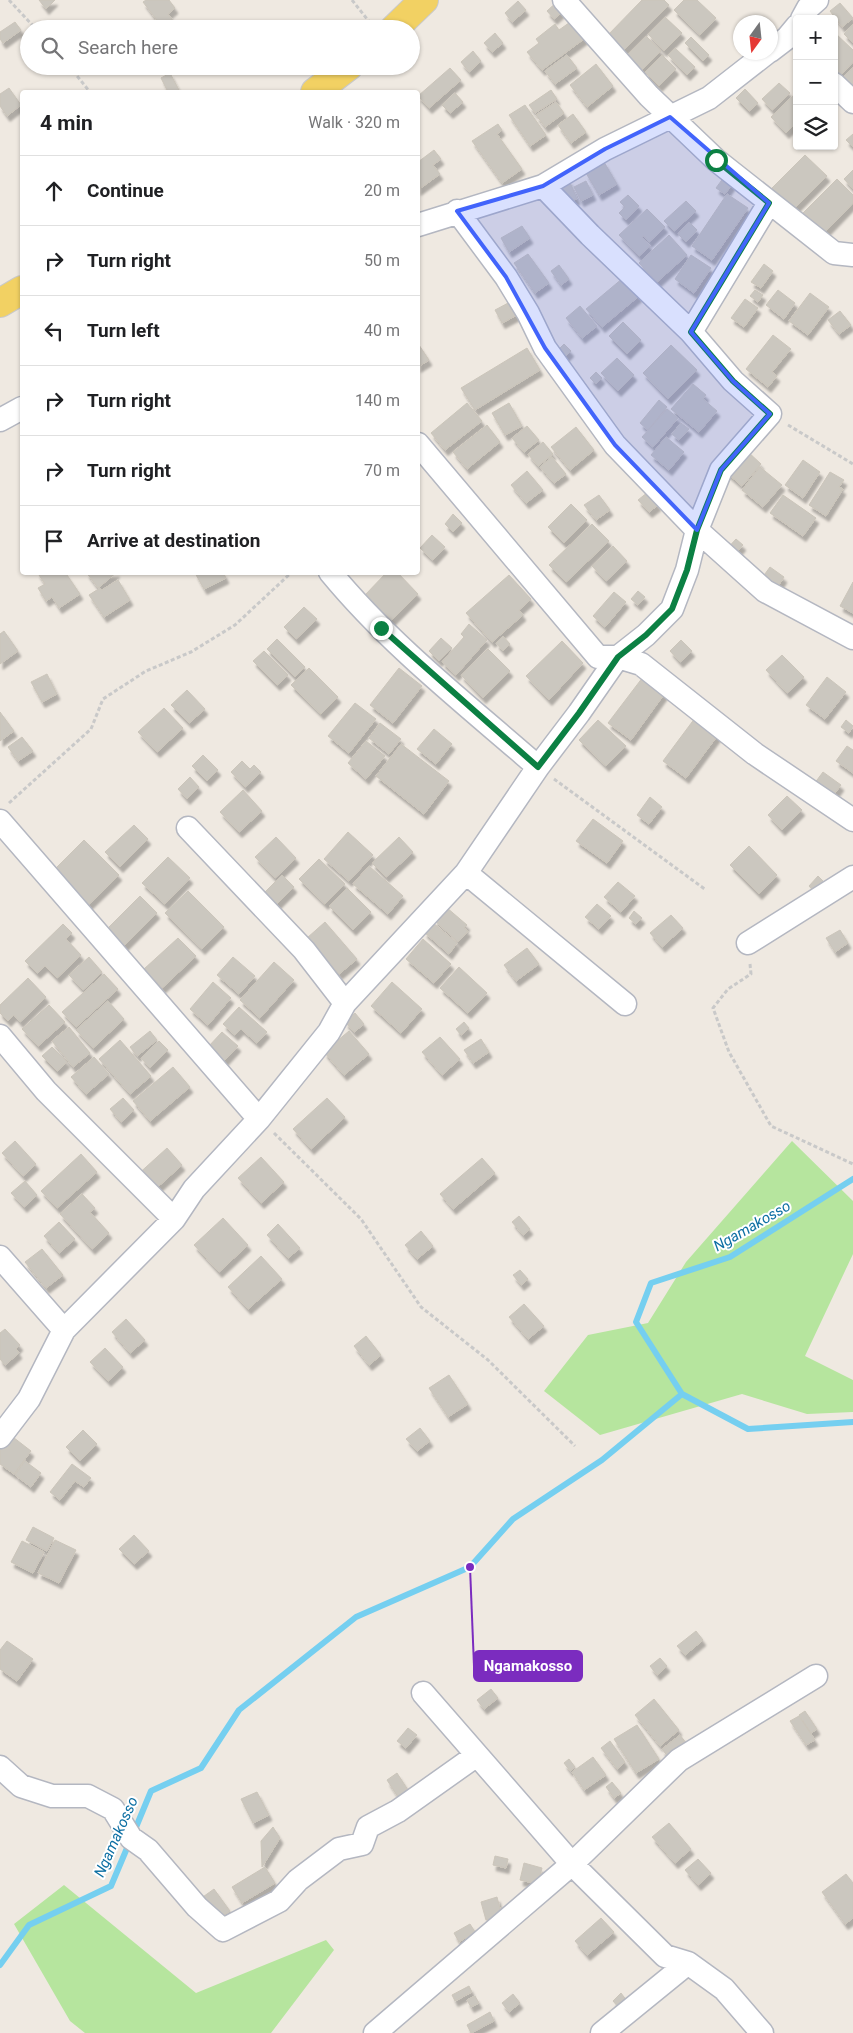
<!DOCTYPE html>
<meta charset="utf-8">
<style>
:root{--surface:#fff;--page:#f2f2f2;--text:#202124;--muted:#757577;--line:#e0e0e0}
body{margin:0;font-family:Roboto,sans-serif;background:var(--page);color:var(--text)}
.controls{position:absolute;right:15px;top:15px;display:grid;overflow:hidden;border-radius:5px;box-shadow:0 1px 4px #0004}
.controls button{width:45px;height:45px;display:grid;place-items:center;padding:0;border:0;border-bottom:1px solid var(--line);background:var(--surface);color:var(--text);font:25px sans-serif}
.compass{position:absolute;left:733px;top:15px;width:45px;height:45px;border-radius:50%;background:var(--surface);box-shadow:0 1px 4px #0004;rotate:195deg}
.stop{position:absolute;width:15px;height:15px;margin:-11px;border:4px solid #0b8043;border-radius:50%;background:#fff}
.stop.end{background:#0b8043;border-color:#fff;box-shadow:0 1px 5px #0008}
.list{margin:0;padding:0;list-style:none}
h2{display:flex;justify-content:space-between;align-items:center;height:65px;margin:0;padding:0 20px;font-size:21px}
h2 small{font-size:16px;font-weight:400;color:var(--muted)}
.list li{display:grid;grid-template-columns:32px 1fr auto;gap:15px;align-items:center;box-sizing:border-box;height:70px;padding:0 20px;border-top:1px solid var(--line)}
.list b{display:block;font-size:19px;white-space:nowrap}
.list em{font-size:16px;font-style:normal;color:var(--muted)}
.icon{flex:none;width:28px;height:28px;fill:none;stroke:currentColor;stroke-width:2;stroke-linecap:round;stroke-linejoin:round}
.map{position:relative;flex:none;width:853px;height:2033px;overflow:hidden}
.search{position:absolute;background:var(--surface);box-shadow:0 1px 4px #0004;left:20px;top:20px;width:400px;height:55px;display:flex;align-items:center;gap:12px;box-sizing:border-box;padding:0 18px;border-radius:28px;color:var(--muted);font-size:19px}
.panel{position:absolute;background:var(--surface);box-shadow:0 1px 4px #0004;left:20px;top:90px;width:400px;height:485px;border-radius:5px}
.map>svg:first-child{display:block}
.green{fill:#b6e59e}
.lines{fill:none;stroke-linecap:round;stroke-linejoin:round}
.stream{stroke:#75cff0;stroke-width:6}
.building{fill:#cbc7bf;stroke:#cbc5ba;filter:url(#shadow)}
.minor-casing{stroke:#b4b7c1;stroke-width:25}
.primary-casing{stroke:#c9c9c9;stroke-width:30}
.path{stroke:#c9c9c9;stroke-width:3;stroke-dasharray:4 2.5;stroke-linecap:butt}
.minor{stroke:#fff;stroke-width:22}
.primary{stroke:#f2d163;stroke-width:28}
.route{stroke:#0b8043;stroke-width:6}
.marked{fill:#4264fb;fill-opacity:0.2;stroke:#4264fb;stroke-width:4;stroke-linejoin:round}
.labels{text-anchor:middle;dominant-baseline:central;stroke-width:4;stroke-linejoin:round;paint-order:stroke}
.water-label{font-size:15px;font-style:italic;fill:#0d6fa3;stroke:#fff}
.leader{fill:none;stroke:#7b2cbf;stroke-width:2}
.callout-dot{fill:#7b2cbf;stroke:#fff;stroke-width:2}
.callout{fill:#7b2cbf;stroke:#7b2cbf;stroke-width:2}
.callout-label{font-size:15px;text-anchor:middle;font-weight:bold;fill:#fff}
</style>
<div class="map">
<svg width="853" height="2033" viewBox="0 0 853 2033">
<defs>
<filter id="shadow"><feDropShadow dx="3" dy="5.5" stdDeviation="1" flood-color="#0004"/></filter>
</defs>
<rect width="100%" height="100%" fill="#efe9e1"/>
<path class="green" d="M792,1141L853,1201V1254L805,1356L853,1380V1412L807,1414L742,1394L600,1435L544,1391L588,1335L648,1323L686,1262Z
M64,1885L196,1993L326,1940L334,1950L271,2033H85L70,2021L14,1924Z"/>
<g class="lines">
<path class="stream" d="M682,1394L748,1429L853,1422
M134,1832L151,1791L201,1768L239,1710L356,1617L470,1567L513,1519L602,1460L682,1394L636,1322L651,1283L730,1257L853,1179
M0,1965L29,1925L111,1886L130,1841"/>
</g>
<path class="building" d="M39,0H55L46,9Z
M146,0H169L175,8L168,14L172,19L162,27L143,2Z
M559,0L566,8L554,19L547,11Z
M642,0H664L669,5L622,52L606,37Z
M684,0H697L716,18L700,35L674,10Z
M518,1L526,10L512,22L505,13Z
M840,3L853,18L842,27L830,11Z
M665,17L682,33L664,51L648,34Z
M573,20L588,36L542,70L527,52L539,43L536,39L555,24L559,30Z
M15,22L21,30L3,43L0,39V32Z
M853,24V43L844,34Z
M834,32L853,50V62L838,78L834,74Z
M495,33L503,43L492,52L484,43Z
M646,36L661,51L642,70L627,55Z
M691,37L709,55L703,61L685,43Z
M675,48L695,67L687,75L668,55Z
M473,51L481,61L469,72L461,62Z
M567,55L577,68L555,84L545,71Z
M662,55L676,69L659,86L645,72Z
M596,64L613,86L587,107L570,85Z
M853,67V89L842,79Z
M450,68L461,80L429,108L418,96Z
M170,73L180,92H168L161,78Z
M779,83L790,93L772,110L762,99Z
M9,88L21,105L7,116L0,106V94Z
M745,89L758,103L749,111L736,98Z
M551,90L557,99L535,113L529,105Z
M797,92V122L786,133L771,117Z
M455,93L463,102L450,113L442,105Z
M556,102L564,113L545,127L536,115Z
M525,105L546,135L530,146L509,115Z
M573,114L586,132L571,143L558,125Z
M498,124L502,130L497,134L522,169L502,183L472,141Z
M853,134V147L846,140Z
M434,150L441,159L433,165L440,174L418,190V162Z
M805,155L827,176L791,212L770,190Z
M604,162L617,184L599,195L586,173Z
M853,170V189L844,179Z
M724,177L733,183L725,194L716,188Z
M837,179L853,195V203L823,234L802,214Z
M569,180L577,199L562,204L555,185Z
M586,181L593,195L581,201L574,187Z
M727,194L748,208L712,260L692,246Z
M628,195L639,206L626,220L619,213L625,207L620,202Z
M686,201L696,211L674,231L664,221Z
M647,209L665,227L649,242L644,236L642,237L650,246L639,256L619,235Z
M689,222L697,230L686,242L678,234Z
M522,226L530,238L509,252L501,238Z
M669,235L687,255L657,282L639,263Z
M528,254L549,283L535,293L514,263Z
M691,255L711,268L694,293L675,279Z
M764,264L773,271L761,288L751,282Z
M559,265L569,279L561,285L551,271Z
M623,278L639,296L602,327L586,309Z
M755,290L763,295L758,302L750,296Z
M778,290L795,303L784,319L766,305Z
M810,293L829,307L808,335L789,321Z
M745,299L758,308L744,327L731,318Z
M512,301L519,314L502,323L495,310Z
M580,306L597,326L582,338L566,318Z
M840,311L851,325L839,334L828,320Z
M623,322L641,340L627,354L609,336Z
M773,335L791,349L772,372L777,376L768,387L746,369Z
M564,344L571,351L564,358L557,351Z
M419,345L429,360L418,367V346Z
M671,345L697,370L668,399L643,373Z
M527,348L540,370L475,410L461,388Z
M617,358L634,375L618,391L601,373Z
M596,372L602,378L596,384L590,378Z
M693,384L706,395L703,399L717,411L699,432L671,409Z
M659,400L667,407L648,430L640,423Z
M467,403L482,421L445,450L431,433Z
M509,403L522,426L505,435L492,413Z
M667,409L678,418L653,447L642,437Z
M681,423L689,429L679,440L672,434Z
M487,425L500,442L467,469L453,452Z
M527,426L539,440L524,452L512,438Z
M576,427L594,450L570,470L551,447Z
M666,437L684,452L669,470L651,455Z
M543,442L553,454L538,466L528,454Z
M746,450L761,464L742,486L726,472Z
M552,457L566,474L554,483L540,467Z
M803,460L820,472L803,498L785,485Z
M760,467L782,485L763,507L742,490Z
M527,471L543,490L526,503L511,485Z
M830,472L844,480L839,487L843,489L826,516L809,505Z
M648,492L658,505L649,512L638,500Z
M599,495L610,510L596,520L584,505Z
M783,495L816,518L803,536L770,513Z
M571,504L587,520L564,543L548,527Z
M453,514L462,523L453,532L445,524Z
M592,524L609,541L566,582L549,565Z
M432,535L445,547L433,560L420,548Z
M736,539L743,545L732,557L725,551Z
M613,546L627,561L606,581L592,566Z
M770,567L784,577L777,588L762,578Z
M37,572H65L80,594L59,608L52,597L46,601L38,588L45,584Z
M86,572H117L98,588Z
M223,572L226,578L204,589L195,573Z
M387,572H397L418,594L391,621L365,595Z
M509,575L531,599L519,610L523,615L492,642L466,613Z
M118,580L130,600L104,617L89,595L100,588L102,590Z
M853,582V613L840,606Z
M638,591L645,597L638,605L631,599Z
M614,592L626,602L605,627L593,616Z
M304,607L317,619L296,639L284,627Z
M469,624L487,640L456,675L442,662L464,637L461,634Z
M4,631L18,651L0,664V634Z
M503,636L510,644L503,651L496,643Z
M441,638L452,648L439,661L429,651Z
M277,639L305,667L295,677L267,649Z
M681,640L692,651L680,662L670,651Z
M562,641L583,663L549,700L526,676Z
M488,649L510,671L483,698L461,675Z
M264,651L288,675L277,685L253,661Z
M782,655L804,677L787,693L766,670Z
M309,668L338,697L321,714L291,685Z
M399,668L422,686L393,723L370,705Z
M47,674L57,694L42,702L31,682Z
M643,677L665,693L631,740L608,723Z
M827,677L846,692L825,719L806,705Z
M187,690L205,709L189,723L171,705Z
M355,703L376,719L349,753L328,736Z
M164,708L183,728L157,752L138,732Z
M0,712L14,731L0,741Z
M698,714L721,731L686,778L663,761Z
M598,720L626,746L606,766L579,740Z
M846,720L853,726L849,733L841,727Z
M380,723L401,739L389,754L369,738Z
M434,729L452,744L436,764L417,749Z
M22,737L33,751L18,761L8,747Z
M366,741L385,756L366,779L348,763Z
M401,744L449,781L424,814L376,776Z
M847,746L853,750V773L836,761Z
M203,755L218,770L207,781L192,766Z
M242,761L250,769L254,765L261,772L245,787L231,772Z
M823,772L841,785L829,801L811,788Z
M190,777L199,787L187,799L178,789Z
M243,790L262,811L239,832L220,812Z
M787,796L802,810L782,830L768,815Z
M650,797L662,807L649,824L637,815Z
M593,819L623,841L607,863L576,841Z
M134,825L148,839L120,867L105,852Z
M348,832L373,855L349,881L324,859Z
M276,837L296,858L275,878L255,857Z
M399,837L413,852L386,877L372,863Z
M84,840L119,875L84,909L50,874Z
M749,846L777,875L759,894L730,865Z
M168,857L190,878L165,904L142,883Z
M319,859L345,884L325,904L299,879Z
M369,866L403,896L388,914L353,884Z
M282,875L294,887L274,907L262,895Z
M818,876L826,884L816,894L809,886Z
M618,882L635,896L621,912L604,897Z
M347,888L371,912L353,930L329,906Z
M188,891L224,927L202,949L165,913Z
M140,896L157,913L118,952L101,935Z
M597,904L611,916L599,929L585,917Z
M446,907L467,925L464,928L468,931L458,942L434,920Z
M634,911L642,918L636,924L629,918Z
M671,915L683,928L662,947L650,933Z
M325,922L357,959L339,974L307,938Z
M432,922L457,943L449,954L424,932Z
M63,924L72,933L66,939L81,955L57,978L45,966L37,973L25,961Z
M840,930L848,943L835,952L826,938Z
M178,938L196,956L162,988L144,969Z
M423,939L451,964L434,983L406,959Z
M527,948L539,964L516,981L504,965Z
M89,957L102,972L83,990L69,975Z
M233,957L255,976L239,994L217,975Z
M274,962L294,980L260,1018L240,1000Z
M459,967L487,993L468,1013L440,988Z
M104,974L118,989L76,1027L62,1012Z
M28,978L46,997L20,1022L14,1015L8,1021L0,1013V1005Z
M213,982L231,998L208,1025L190,1009Z
M392,982L422,1009L401,1033L371,1006Z
M108,1001L124,1019L93,1048L76,1030Z
M49,1005L65,1022L38,1046L22,1029Z
M239,1007L267,1032L257,1043L241,1029L235,1035L223,1024Z
M355,1013L364,1024L354,1032L345,1022Z
M464,1022L469,1028L461,1035L456,1029Z
M69,1027L90,1053L73,1067L52,1041Z
M150,1031L157,1040L137,1056L130,1047Z
M349,1031L369,1054L344,1075L324,1052Z
M222,1032L238,1046L224,1061L208,1047Z
M440,1037L460,1059L442,1075L422,1052Z
M481,1039L489,1052L473,1063L464,1050Z
M120,1040L151,1076L130,1094L99,1059Z
M159,1041L168,1050L150,1068L141,1058Z
M52,1047L67,1062L57,1071L42,1056Z
M94,1057L109,1074L86,1094L71,1077Z
M173,1067L190,1087L150,1121L133,1101Z
M123,1098L134,1110L121,1122L110,1109Z
M327,1098L345,1117L311,1149L293,1129Z
M15,1141L36,1164L23,1176L2,1153Z
M167,1148L182,1165L150,1194L135,1177Z
M81,1154L97,1172L57,1208L41,1191Z
M261,1157L284,1182L261,1203L238,1178Z
M482,1158L495,1173L453,1209L440,1194Z
M25,1181L37,1195L24,1207L11,1193Z
M82,1194L95,1208L90,1212L109,1233L92,1249L60,1214Z
M519,1216L530,1229L523,1235L512,1222Z
M223,1218L248,1245L219,1272L194,1245Z
M59,1222L75,1239L59,1253L44,1236Z
M278,1224L300,1248L288,1258L267,1235Z
M421,1231L433,1246L417,1259L405,1245Z
M42,1249L63,1275L46,1288L25,1262Z
M261,1256L282,1279L248,1309L228,1287Z
M520,1270L528,1279L521,1285L513,1275Z
M524,1304L544,1326L528,1339L509,1317Z
M126,1319L145,1340L130,1353L112,1332Z
M5,1329L20,1345L16,1349L19,1353L5,1365L0,1359V1333Z
M366,1336L381,1355L369,1365L354,1346Z
M105,1348L123,1367L108,1381L90,1362Z
M449,1375L468,1404L448,1417L429,1388Z
M420,1428L430,1441L417,1451L406,1439Z
M83,1430L97,1444L80,1461L66,1447Z
M9,1434L31,1451L14,1474L0,1464V1446Z
M25,1461L41,1473L31,1487L15,1475Z
M72,1464L91,1478L84,1487L75,1481L60,1500L50,1492Z
M33,1527L54,1538L47,1551L26,1540Z
M134,1535L149,1551L134,1564L119,1549Z
M55,1540L76,1550L59,1583L38,1573Z
M22,1541L44,1552L33,1573L11,1562Z
M696,1631L703,1640L685,1655L677,1646Z
M7,1641L33,1659L17,1681L0,1669V1650Z
M660,1658L667,1666L657,1675L650,1666Z
M491,1689L498,1698L484,1709L477,1700Z
M654,1699L679,1730L660,1746L635,1715Z
M805,1711L817,1729L811,1733L799,1715Z
M799,1716L815,1740L806,1745L790,1721Z
M637,1725L659,1759L636,1773L614,1739Z
M408,1728L417,1735L406,1748L397,1741Z
M680,1735L690,1748L672,1762L662,1749Z
M610,1741L625,1762L617,1769L601,1748Z
M593,1757L606,1775L584,1790L572,1772Z
M569,1759L575,1767L570,1771L564,1763Z
M397,1773L410,1793L400,1800L387,1780Z
M612,1782L621,1793L614,1798L606,1787Z
M257,1792L269,1815L253,1823L241,1799Z
M669,1823L691,1849L675,1863L652,1837Z
M273,1827L280,1838L262,1867L261,1841Z
M495,1856L508,1859L506,1868L493,1865Z
M698,1859L711,1873L698,1885L685,1870Z
M524,1863L542,1868L538,1884L520,1880Z
M265,1867L275,1883L242,1903L232,1887Z
M846,1874L853,1883V1918L845,1924L822,1892Z
M214,1889L230,1911L216,1921L200,1899Z
M497,1897L502,1916L486,1920L481,1902Z
M601,1918L614,1932L587,1955L575,1941Z
M470,1924L479,1938L468,1944L465,1938L459,1942L454,1933Z
M469,1986L472,1992L455,2001L452,1995Z
M621,1993L627,2001L619,2008L613,2001Z
M513,1994L520,2003L509,2012L502,2003Z
M475,1996L479,2003L471,2007L467,2000Z
M490,2012L494,2021L471,2033L467,2025Z"/>
<g class="lines">
<g class="minor-casing">
<path id="minor" d="M564,0L649,96L716,160L834,253L853,255
M802,19L808,8L817,0
M770,51L787,38L797,26
M834,84L853,102
M457,211L506,277L528,313L545,348L615,445L697,530L765,591L853,638
M418,225L543,186L605,149L709,98L768,52
M691,332L769,203
M0,420L22,408
M418,444L598,657H618L641,664L755,754L853,820
M330,572C390,645 467,705 538,767
M0,821L259,1119
M188,828L304,950L345,1003
M466,873L625,1004
M748,943L853,877
M0,1036L46,1091L174,1219
M0,1257L64,1330
M0,1437L29,1399L64,1330L174,1219L194,1189L259,1119L329,1032L345,1003L466,873L538,767L579,713L618,657L646,635L672,609L687,570L697,530L721,470L770,414L733,381L691,332L590,235L543,186
M423,1693L572,1864L665,1956L688,1963L724,1989L762,2033
M0,1767L21,1786L52,1796H88L113,1809L131,1838L148,1850L197,1907L223,1930L279,1901L298,1880L339,1849L362,1844L368,1827L398,1811L477,1755
M375,2033L572,1864L679,1760L816,1676
M602,2033L688,1963"/>
</g>
<g class="primary-casing">
<path id="primary" d="M394,29L424,0
M315,92L349,66
M0,303L22,290"/>
</g>
<path class="path" d="M9,0L36,29
M352,0L371,24
M69,66L90,92
M788,425L853,464
M554,779L706,890
M9,803L91,729L103,699L146,671L191,652L235,625L292,572
M750,964L751,974L728,989L713,1008L729,1052L771,1126L853,1164
M274,1133L361,1219L421,1307L488,1360L575,1446"/>
<use href="#minor" class="minor"/>
<use href="#primary" class="primary"/>
</g>
<g class="lines">
<path class="route" d="M381,628L538,767L579,713L618,657L646,635L672,609L687,570L697,530L721,470L770,414L733,381L691,332L769,203L716,160"/>
</g>
<path class="marked" d="M670,117L769,203L691,332L733,381L770,414L721,470L697,530L615,445L545,348L506,277L457,211L543,186L605,149Z"/>
<g class="labels">
<g class="water-label">
<text transform="translate(752 1226) rotate(-30)">Ngamakosso</text>
<text transform="translate(116 1837) rotate(-66)">Ngamakosso</text>
</g>
</g>
<path class="leader" d="M470 1567L474 1666"/>
<circle class="callout-dot" cx="470" cy="1567" r="5"/>
<rect class="callout" x="474" y="1651" width="108" height="30" rx="5"/>
<g class="callout-label">
<text x="528" y="1671">Ngamakosso</text>
</g>
</svg>
<div class="controls">
<button>+</button>
<button>−</button>
<button><svg class="icon" aria-label="layers" viewBox="0 0 24 24"><path d="M12 4l9 5-9 5-9-5zM3 14l9 5 9-5"/></svg></button>
</div>
<svg class="compass" viewBox="-18 -18 36 36"><path d="M0-13l5 13h-10z" fill="#e53935"/><path d="M0 13l5-13h-10z" fill="#757577"/></svg>
<div class="stop" style="left:716px;top:160px"></div>
<div class="stop end" style="left:381px;top:628px"></div>
<div class="search"><svg class="icon" aria-label="search" viewBox="0 0 24 24"><circle cx="10" cy="10" r="6"/><path d="M15 15l6 6"/></svg>Search here</div>
<section class="panel">
<h2>4 min<small>Walk · 320 m</small></h2>
<ul class="list">
<li><svg class="icon" aria-label="ahead" viewBox="0 0 24 24"><path d="M12 20V5M6 11l6-6 6 6"/></svg><div><b>Continue</b></div><em>20 m</em></li>
<li><svg class="icon" aria-label="right" viewBox="0 0 24 24"><path d="M7 20v-9h11M14 6l5 5-5 5"/></svg><div><b>Turn right</b></div><em>50 m</em></li>
<li><svg class="icon" aria-label="left" viewBox="0 0 24 24"><path d="M17 20v-9H6M10 6l-5 5 5 5"/></svg><div><b>Turn left</b></div><em>40 m</em></li>
<li><svg class="icon" aria-label="right" viewBox="0 0 24 24"><path d="M7 20v-9h11M14 6l5 5-5 5"/></svg><div><b>Turn right</b></div><em>140 m</em></li>
<li><svg class="icon" aria-label="right" viewBox="0 0 24 24"><path d="M7 20v-9h11M14 6l5 5-5 5"/></svg><div><b>Turn right</b></div><em>70 m</em></li>
<li><svg class="icon" aria-label="arrive" viewBox="0 0 24 24"><path d="M6 21V4h12l-3 4 3 4H6"/></svg><div><b>Arrive at destination</b></div></li>
</ul>
</section>
</div>
